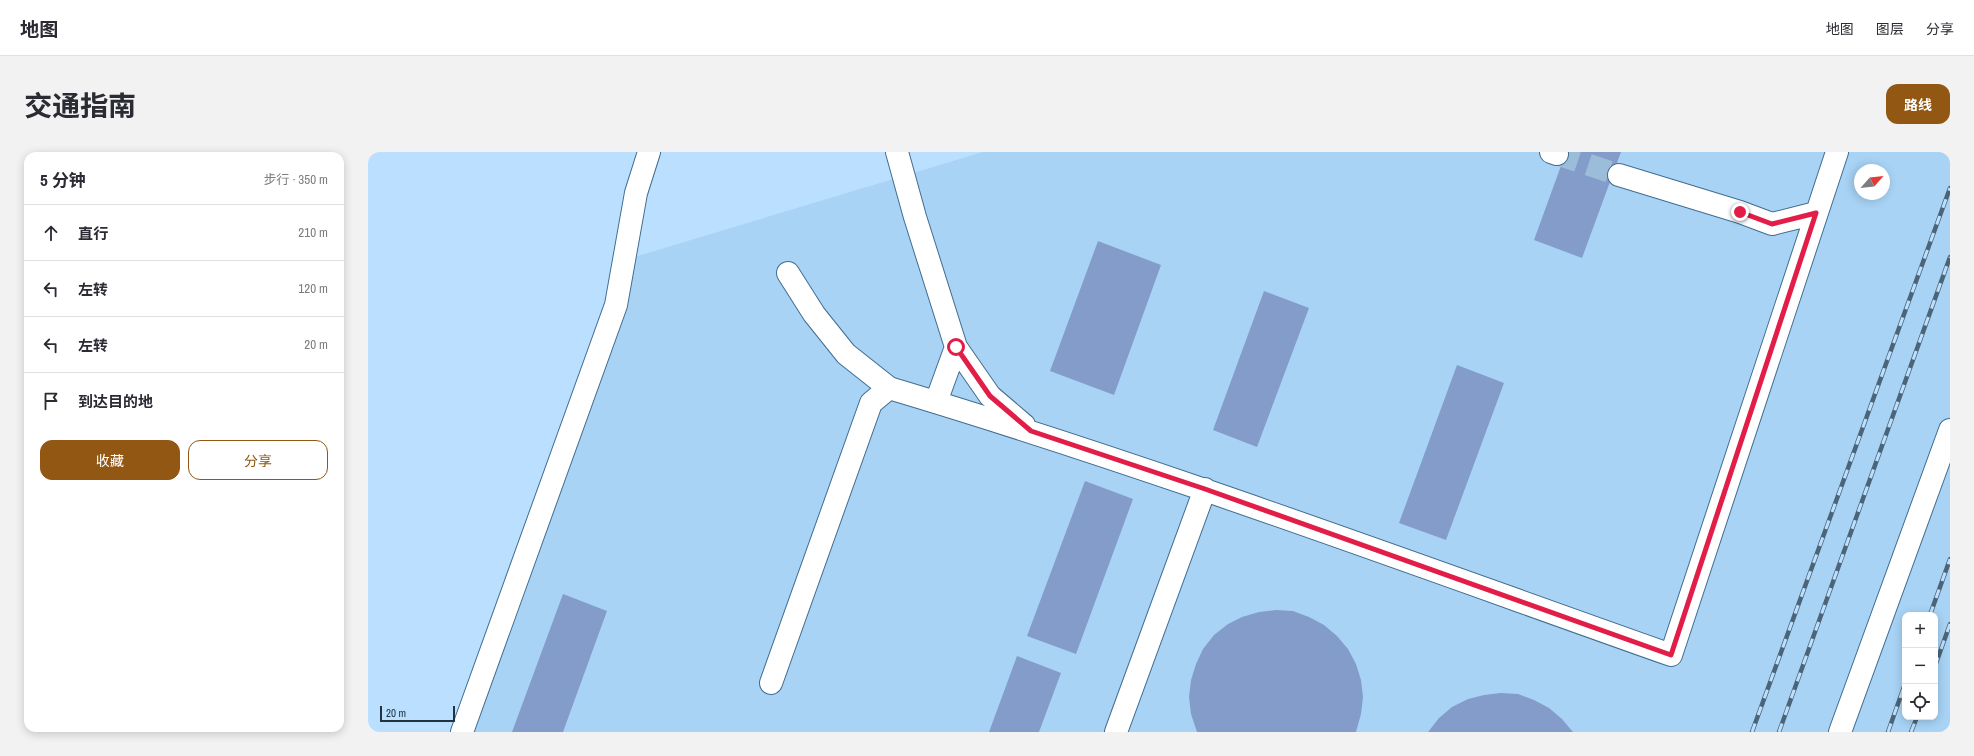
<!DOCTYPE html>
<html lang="zh">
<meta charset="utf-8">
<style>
:root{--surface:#fff;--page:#f2f2f3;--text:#2b2b33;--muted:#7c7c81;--line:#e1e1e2;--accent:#915713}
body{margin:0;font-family:"Archivo Narrow","Noto Sans SC",sans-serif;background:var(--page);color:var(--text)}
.controls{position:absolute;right:12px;bottom:12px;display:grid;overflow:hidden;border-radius:8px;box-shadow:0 2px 10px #0003}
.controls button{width:36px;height:36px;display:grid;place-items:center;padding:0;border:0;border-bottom:1px solid var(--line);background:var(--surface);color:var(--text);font:20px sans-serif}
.compass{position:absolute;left:1486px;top:12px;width:36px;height:36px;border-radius:50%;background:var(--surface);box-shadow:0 2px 10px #0003;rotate:63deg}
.scale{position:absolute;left:12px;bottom:10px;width:75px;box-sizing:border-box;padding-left:4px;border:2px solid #213343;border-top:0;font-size:11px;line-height:14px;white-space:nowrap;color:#213343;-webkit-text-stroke:3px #badfff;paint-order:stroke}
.stop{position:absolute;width:12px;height:12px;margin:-9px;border:3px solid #e11d48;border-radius:50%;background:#fff}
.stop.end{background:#e11d48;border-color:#fff;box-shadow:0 1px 4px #0008}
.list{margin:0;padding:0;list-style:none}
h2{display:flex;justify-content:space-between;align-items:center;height:52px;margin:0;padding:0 16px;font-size:17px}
h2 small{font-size:13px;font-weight:400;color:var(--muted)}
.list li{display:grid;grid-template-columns:26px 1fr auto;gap:12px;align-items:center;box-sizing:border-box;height:56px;padding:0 16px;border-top:1px solid var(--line)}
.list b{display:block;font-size:15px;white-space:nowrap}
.list em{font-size:13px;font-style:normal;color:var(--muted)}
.actions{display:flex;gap:8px;padding:12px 16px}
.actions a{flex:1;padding:9px 0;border:1px solid var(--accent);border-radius:12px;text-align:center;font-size:14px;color:var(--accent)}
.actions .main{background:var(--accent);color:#fff}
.icon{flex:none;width:22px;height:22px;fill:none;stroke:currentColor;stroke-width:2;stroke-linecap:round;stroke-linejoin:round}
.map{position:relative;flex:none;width:1582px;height:580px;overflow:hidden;border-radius:12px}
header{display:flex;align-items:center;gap:24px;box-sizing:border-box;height:56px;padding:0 20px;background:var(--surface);border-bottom:1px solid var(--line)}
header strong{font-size:19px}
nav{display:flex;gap:22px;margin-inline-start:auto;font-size:14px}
.intro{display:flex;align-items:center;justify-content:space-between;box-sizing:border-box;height:96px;padding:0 24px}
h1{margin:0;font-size:28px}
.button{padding:10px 18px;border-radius:12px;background:var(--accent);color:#fff;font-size:14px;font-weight:700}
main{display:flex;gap:24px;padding:0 24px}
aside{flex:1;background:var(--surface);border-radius:12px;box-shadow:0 2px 10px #0003}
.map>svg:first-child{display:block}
.built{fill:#a8d3f5;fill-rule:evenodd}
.building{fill:#849cca}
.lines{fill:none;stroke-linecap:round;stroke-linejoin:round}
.minor-tunnel{stroke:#9bbdd9;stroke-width:22;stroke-dasharray:22 11;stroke-linecap:butt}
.minor-casing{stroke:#416d90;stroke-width:24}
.minor{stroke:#fff;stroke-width:22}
.rail-casing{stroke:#4c6478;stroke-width:4.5}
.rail{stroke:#badfff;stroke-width:3;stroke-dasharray:9;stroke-linecap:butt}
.route{stroke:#e11d48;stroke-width:5}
</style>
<header>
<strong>地图</strong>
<nav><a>地图</a><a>图层</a><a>分享</a></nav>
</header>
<div class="intro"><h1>交通指南</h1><a class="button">路线</a></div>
<main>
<aside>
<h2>5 分钟<small>步行 · 350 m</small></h2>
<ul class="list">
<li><svg class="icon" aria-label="ahead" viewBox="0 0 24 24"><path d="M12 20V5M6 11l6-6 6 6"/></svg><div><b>直行</b></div><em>210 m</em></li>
<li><svg class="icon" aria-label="left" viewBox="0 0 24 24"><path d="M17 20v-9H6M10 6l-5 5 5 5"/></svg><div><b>左转</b></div><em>120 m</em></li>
<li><svg class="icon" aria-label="left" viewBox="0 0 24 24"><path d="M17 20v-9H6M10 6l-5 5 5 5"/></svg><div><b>左转</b></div><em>20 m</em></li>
<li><svg class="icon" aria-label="arrive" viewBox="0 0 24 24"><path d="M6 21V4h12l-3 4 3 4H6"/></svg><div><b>到达目的地</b></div></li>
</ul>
<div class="actions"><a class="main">收藏</a><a>分享</a></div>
</aside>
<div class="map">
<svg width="1582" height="580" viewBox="0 0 1582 580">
<rect width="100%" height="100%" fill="#badfff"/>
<path class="built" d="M615,0H1582V580H89L250,110ZM1492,18H1516V42H1492ZM1537,463H1567V565H1537Z"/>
<path class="building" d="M1198,0H1253L1214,106L1166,88Z
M730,89L793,113L746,243L682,219Z
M896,139L941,156L889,295L845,278Z
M1089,213L1136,231L1078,388L1031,371Z
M717,329L765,347L708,502L659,484Z
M195,442L239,459L195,580H144Z
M908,458L925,459L941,465L956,473L969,484L980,497L988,512L993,528L995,545L993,562L988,580H829L823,562L821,545L823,528L828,512L835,497L846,483L860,472L874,465L891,460Z
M649,504L693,521L671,580H621Z
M1133,541L1150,542L1166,548L1181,556L1194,567L1205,580H1060L1071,566L1084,555L1100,547L1116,543Z"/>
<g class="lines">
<path class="minor-tunnel" d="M1189,2L1251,23"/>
<g class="minor-casing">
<path id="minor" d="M529,0L547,65L588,195L622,244L656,273
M1183,0L1189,2
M1251,23L1372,60L1404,72L1448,61
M420,121L446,162L478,202L521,236
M568,250L588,195
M403,531L503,251L521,236C785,315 1043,411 1303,503L1469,0
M94,580L248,153L268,41L281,0
M748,580L837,337
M1472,580L1582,278"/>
</g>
<use href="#minor" class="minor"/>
<g class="rail-casing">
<path id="rail" d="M1562,463L1582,407
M1567,514L1582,472
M1384,580L1582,36
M1411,580L1582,105
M1520,580L1537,532
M1543,580L1549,565"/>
</g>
<use href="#rail" class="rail"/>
</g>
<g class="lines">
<path class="route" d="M588,195L622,244L663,279L837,337L1303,503L1448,61L1404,72L1372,60"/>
</g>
</svg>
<div class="controls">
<button>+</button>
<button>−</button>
<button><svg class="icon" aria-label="locate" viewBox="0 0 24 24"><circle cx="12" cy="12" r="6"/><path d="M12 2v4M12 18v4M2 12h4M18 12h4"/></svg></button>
</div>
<svg class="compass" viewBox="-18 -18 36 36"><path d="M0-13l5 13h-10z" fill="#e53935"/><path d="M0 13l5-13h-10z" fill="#7c7c81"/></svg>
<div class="scale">20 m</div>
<div class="stop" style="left:588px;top:195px"></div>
<div class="stop end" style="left:1372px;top:60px"></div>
</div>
</main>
